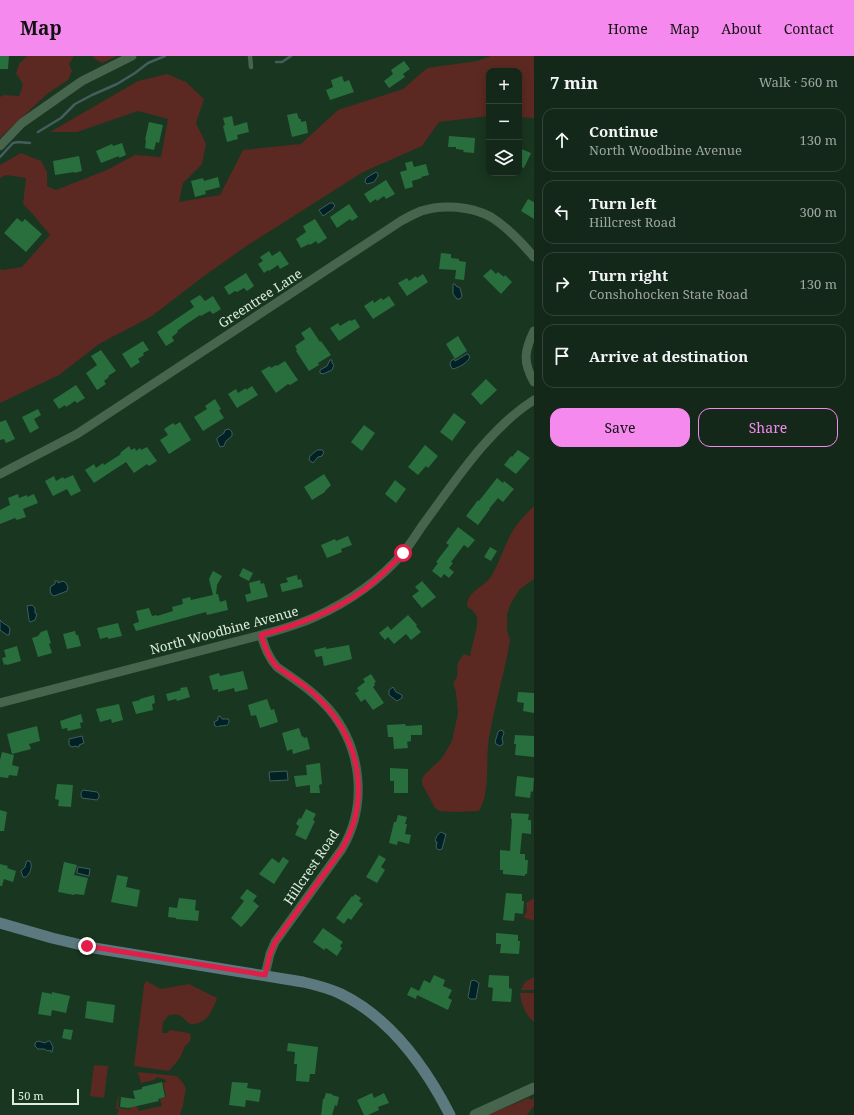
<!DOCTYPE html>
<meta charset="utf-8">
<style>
:root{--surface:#132818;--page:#1c3021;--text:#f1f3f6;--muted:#9da6a2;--line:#324437;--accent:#f689ee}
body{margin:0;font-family:"Noto Serif",serif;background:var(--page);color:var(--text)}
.controls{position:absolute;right:12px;top:12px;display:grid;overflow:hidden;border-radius:8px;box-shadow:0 2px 10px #0003}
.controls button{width:36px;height:36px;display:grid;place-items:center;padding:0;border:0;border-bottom:1px solid var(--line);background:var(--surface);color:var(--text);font:20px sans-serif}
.scale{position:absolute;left:12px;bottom:10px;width:67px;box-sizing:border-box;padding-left:4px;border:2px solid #ddeedf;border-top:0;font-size:11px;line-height:14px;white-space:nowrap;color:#ddeedf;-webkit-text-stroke:3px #193620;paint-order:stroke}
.stop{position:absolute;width:12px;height:12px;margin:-9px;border:3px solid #e11d48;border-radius:50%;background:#fff}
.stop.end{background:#e11d48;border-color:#fff;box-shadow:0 1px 4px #0008}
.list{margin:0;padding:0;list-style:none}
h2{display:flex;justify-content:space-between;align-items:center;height:52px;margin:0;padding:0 16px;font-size:17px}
h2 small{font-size:13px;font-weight:400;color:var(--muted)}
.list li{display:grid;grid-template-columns:26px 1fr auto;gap:12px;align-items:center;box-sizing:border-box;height:64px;margin:0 8px 8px;padding:0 8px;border:1px solid var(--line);border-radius:12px}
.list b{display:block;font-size:15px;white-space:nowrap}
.list p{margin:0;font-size:13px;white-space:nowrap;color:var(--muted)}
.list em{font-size:13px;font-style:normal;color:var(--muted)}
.actions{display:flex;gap:8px;padding:12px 16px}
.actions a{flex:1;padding:9px 0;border:1px solid var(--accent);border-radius:12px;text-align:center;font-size:14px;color:var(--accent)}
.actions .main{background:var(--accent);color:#111}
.icon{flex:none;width:22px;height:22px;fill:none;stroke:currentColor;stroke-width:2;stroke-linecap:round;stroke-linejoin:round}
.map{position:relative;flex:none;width:534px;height:1059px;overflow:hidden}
header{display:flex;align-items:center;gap:24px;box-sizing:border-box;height:56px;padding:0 20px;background:var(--accent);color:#111}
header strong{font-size:19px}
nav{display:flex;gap:22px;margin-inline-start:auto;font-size:14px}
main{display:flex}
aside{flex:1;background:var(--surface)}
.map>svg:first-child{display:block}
.green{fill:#5b2922}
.water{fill:#002227;stroke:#425f5e}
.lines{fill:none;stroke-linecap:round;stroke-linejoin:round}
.stream{stroke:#425f5e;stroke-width:2.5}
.building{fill:#296f3d}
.service{stroke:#46654c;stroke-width:4.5}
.minor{stroke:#46654c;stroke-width:9}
.tertiary{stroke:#46654c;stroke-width:11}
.secondary{stroke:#5c797f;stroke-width:11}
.route{stroke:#e11d48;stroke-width:5}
.labels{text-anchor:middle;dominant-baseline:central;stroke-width:4;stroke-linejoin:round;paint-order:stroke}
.street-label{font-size:13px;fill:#ddeedf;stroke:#193620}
</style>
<header>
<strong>Map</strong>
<nav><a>Home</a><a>Map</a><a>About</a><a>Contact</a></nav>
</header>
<main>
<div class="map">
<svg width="534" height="1059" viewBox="0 0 534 1059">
<rect width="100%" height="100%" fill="#193620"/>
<path class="green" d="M27,0H74L69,8L72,15L68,24L47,38L0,82V41L4,39L19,40C24,29 24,27 16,18L19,8Z
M94,0H117L102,7L93,2Z
M491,0H534V62L519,61V15H489V60L439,66L422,90L363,116L248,189L200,223L152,260L99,288L59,319L0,347V213L2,214L22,211L50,179L31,156L23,148L26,122L6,119L0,122V109L21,97L41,105L47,116V130L56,134L107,114L135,99L161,101L168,63L138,55L77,76H50L138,25L167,18L186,26L204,43L196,67L206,88L202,108L183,127L179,146L220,139L243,94L301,88L338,54L403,33L427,12L477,5Z
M534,450V523L520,533L511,547L507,558V574L510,584L508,596C502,624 494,653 489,682C485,705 491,735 479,755L457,756L440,755L435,752L422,728V723L425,718L442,702L452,685L458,657L456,636L453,627C460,619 456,616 458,607C459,604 462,601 464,598L470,600C471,591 479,570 477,562C476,557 471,553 467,550C467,536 483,531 490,522C498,510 502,496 509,482C514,470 525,459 534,450Z
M534,842V865L523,861C528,857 527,852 526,847L531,844Z
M534,921V934H521L525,926Z
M146,925L161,933L189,928L217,942C212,955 207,969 190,968C181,961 182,957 169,959L163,966L162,977H167L170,974L189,977L191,980L190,985L185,990L180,1002L169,1015L134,1010L144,929Z
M520,937H534V966C525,959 521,947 520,937Z
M94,1009L108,1010L104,1042L90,1040Z
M138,1016L176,1020L180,1023L186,1032L183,1049L180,1059H117L119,1054L116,1052L118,1041H119L118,1050L119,1052L130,1054L131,1048H135L139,1055L162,1050L160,1043L166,1041L163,1027L166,1026V1024L157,1021L154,1024L141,1027Z
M534,1041V1050L528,1057L527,1059H487L529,1042L531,1044Z"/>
<path class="water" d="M376,116L378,118V120L374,126L367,128L365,126L366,122Z
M330,147H333L335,150L333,152V153L323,160L319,154Z
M453,228H455L456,230L460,232L462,240L460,243H457L453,238Z
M467,298H468L470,301C467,307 460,311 453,313L451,311L450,307L452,304L454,303L455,305Z
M330,304H332V307L334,309L332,314L323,318L320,317V314L327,310Z
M229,373L232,376V380L226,385L224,390L220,391L217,384V382L224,377L225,374Z
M317,394H322L324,396L322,400L318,401L313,407L309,404L310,400Z
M55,525H58V527L63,525L66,527L68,531L67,535L54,540L51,538L50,534L51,530L55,528Z
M32,549L35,552V557L37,558L35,564L30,566L29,564L27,550Z
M0,564L3,567L8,570L10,573L9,579H7L0,574Z
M393,631L396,636L402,639V642L397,645L389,639V634Z
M220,660L222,663H228L229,664C229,671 225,669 220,670C216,671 220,671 215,670L214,666L218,664V661Z
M500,674L503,675L504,677L502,682L503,688L500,690L496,688L495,686L498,676Z
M82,680L84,687L79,689V691H77L76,690L72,691L69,689V683Z
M287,715L288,724L270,725L269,716Z
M83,734L97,736L99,738V741L97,744L82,742C81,739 80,737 83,734Z
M442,776L444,778H446L442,793L438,794L436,791L437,786L435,785C436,781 438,777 442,776Z
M27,805H30C33,811 30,817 26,821H23L21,815L25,811L26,807Z
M78,811L90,813L89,820L77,817Z
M474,924L479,927L476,943H470L468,941L471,925Z
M38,985L45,987L48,985H50L53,991L52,996H51L50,994L48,995L44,993H38L35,990V987Z"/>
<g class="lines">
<path class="stream" d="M276,6H282L291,0
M38,76L61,62L75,48L92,39L117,28L135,17L148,7L165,0
M0,101L13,87L18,86L30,87"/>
</g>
<path class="building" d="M0,0H9L8,13H0Z
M404,5L410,13L403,18L405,21L389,32L384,25L393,18L391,14Z
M342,20L344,26L349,24L354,36L330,44L326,34L333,31L331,24Z
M297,57L299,63H301V66L306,65L308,77L292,81L287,59Z
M232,60L234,70L247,66L249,76L237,79L238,83L227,86L223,70L225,69L223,62Z
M149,66L163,69L159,87L156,86L154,94L145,92L146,84H145Z
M449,80L475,82L474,97L463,96L464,94L456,93V91H448Z
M122,87L126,99L119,102V100L101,107L96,95L112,88L113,90Z
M519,92L531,97L524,112L519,110Z
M79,100L82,115L74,117V116L55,119L53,105Z
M412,105L414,111L426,108L429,119L421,121L422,122L412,125L413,131L405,133L400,116L407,114L405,107Z
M218,121L220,131L205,135L206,138L195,141L191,125L203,122L204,125Z
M386,124L395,138L386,143L384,140L377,145L376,143L370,147L364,138Z
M528,143L534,146V163L521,155Z
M349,148L358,161L352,165L350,163L337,172L330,161Z
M17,162L22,166L25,163L42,178L26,196L4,177Z
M315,163L327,182L318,188L316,185L310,189L309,188L301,192L296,183L306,176L303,170Z
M269,195L272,200L280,195L289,208L280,213L278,209L269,215L268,214L264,217L258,208L263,205L260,201Z
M441,197L451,198V202L459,203V205L466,206L464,224L455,223L456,214L439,213Z
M491,213L496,218L498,216L504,221L505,219L512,226L501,238L483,220Z
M246,217L254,230L247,235L244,232L237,236L235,235L229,239L224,231Z
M423,218L428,226L407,240L398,227L407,222L409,225L416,220L417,222Z
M200,239L205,245L213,240L221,253L213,258L210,255L208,256L201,260L200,259L185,269L177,275L178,276L172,281L174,285L166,290L157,276L194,251L190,245Z
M389,240L395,249L373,263L364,250L373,244L374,247L381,242L383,244Z
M355,263L360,271L339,285L330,272L338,267L340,270L350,264L351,265Z
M310,271L320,286L321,285L331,299L318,307L319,309L309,315L296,295L297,294L295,290L305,283L301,277Z
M458,280L467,295L455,303L446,288Z
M143,285L149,294L143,297L144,299L138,303L140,306L131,312L122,298Z
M101,294L116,315L108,320L109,321L104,325L106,328L97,334L86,317L97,309L91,300Z
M285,305L298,324L290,329L288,328L276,337L261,315L270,310L271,312L276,309L277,310Z
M486,323L497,334L481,349L471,338Z
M76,329L85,342L77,347L75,345L66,351L65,349L59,353L53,344Z
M252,330L258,339L237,352L228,338L236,333L238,337L246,332V334Z
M215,343L221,353L219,354L224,362L203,375L194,361L207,353L205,350Z
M38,353L41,359L34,363L39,372L30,377L22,361Z
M454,357L466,366L452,385L440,376Z
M6,364L15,383L6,387L4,383L0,384V366Z
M180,366L191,384L169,398L160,384L168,379L164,373L173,367L175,369Z
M364,369L375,377L362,395L351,386Z
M425,389L438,400L428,412L426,410L418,419L408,411Z
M129,390L131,394L135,392L136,395L140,392L141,394L147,391L157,405L149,410L147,408L134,417L126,406L94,427L85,414L94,408L96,412L103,407L104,409L121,398L120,397Z
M518,394L530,402L516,418L504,409L511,400L512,401Z
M324,418L331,429L325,435V436L312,444L304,431Z
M73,419L81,435L71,440L67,433L53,440L45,425L54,420L56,425L63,421L64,423Z
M497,422L503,427L504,425L514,433L503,446L498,442L489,453H490L478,469L466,460L478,444L479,445Z
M395,424L406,433L396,447L385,438Z
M18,438L19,442L27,439V441L34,438L38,447L23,453L26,461L17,464L15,462L0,468V454L10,449L8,442Z
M458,471L475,484L468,492L464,489L451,506L453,507L449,512L454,516L449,522L444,518L441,522L432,515L438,507L436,506L449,489L446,487Z
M348,480L352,489L341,493L342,496L327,502L321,489L335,483L336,485Z
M490,491L497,495L491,505L484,501Z
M243,512L253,517L249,525L239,520Z
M213,515L222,520L217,529L216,538H218L220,546L226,544L228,554L207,559L206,556L136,575L133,568L139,566L136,555L149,552L152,560L157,559V560L173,555L172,551L183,548L182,543L190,541L191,544L213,539L209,523Z
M297,519L298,524L301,523L303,531L282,536L280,528L288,526L286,522Z
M260,524L261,528L264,527L268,541L247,546L245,539L251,537L249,527Z
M422,525L436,541L422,552L412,540L419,535L415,531Z
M408,559L417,569L416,570L421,576L411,584L406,578L394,588L388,581L385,584L379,577L388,570L391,574Z
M118,567L122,580L108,583V581L100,583L97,572Z
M47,574L51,587L49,588L52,597L38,601L32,582L38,580L41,576Z
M75,575L76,579H78L81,590L67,593L63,578Z
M349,589L352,603L324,610L322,600L316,601L314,594L326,591V593Z
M17,590L21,605L7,609L6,608L4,609L2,602L6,601L4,594Z
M243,615L248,633L235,636L234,632L218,636V633L213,634L209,620L219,617L220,620Z
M371,618L376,626L374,627L375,629L373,631L384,647L373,654L365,643L361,646L355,637L359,635L357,632L365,626L363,623Z
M187,631L190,641L177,645L176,643L168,645L166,638L181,634L180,632Z
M518,636L534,637V657L523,655L524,647L517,646Z
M154,639L155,647L152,648L153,654L136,658L132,646L140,644V643Z
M267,643L271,654L274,653L278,666L260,672L256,659L251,660L248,649Z
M119,648L123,664L112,667L111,663L100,666L96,653Z
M81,658L83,666L80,667L81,672L68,675L67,672L62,673L60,665Z
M405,668L406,670L422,669V679H411V685L407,686L408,692L394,693L393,681H388L387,669Z
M37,670L40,685L29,688L31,693L12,698L7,678Z
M299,672L302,681L303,680L304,682L307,681L310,693L293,698L292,693L287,695L282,677Z
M515,679L534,680V701L515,699L516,688H514Z
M2,696L14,699L12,709L19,711L17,720L9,719L8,722L0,721V704Z
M320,707L322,728L319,729L320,737H310V729L296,731L294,720L307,719L306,709Z
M390,712L408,713V737H394V725H390Z
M517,720L534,722L533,736L531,735L530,742L515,740Z
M57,728L73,729L71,751L58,750L59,744L55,743Z
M306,753L316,758L313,764L315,765L306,784L295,779L299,770L296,768L299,762L301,763Z
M0,754L7,756L4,775H0Z
M511,757L529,758L528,764H531V778L522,777L520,798H525V804H528L527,818H525V820L503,818V814H500V794L510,795L512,763H511Z
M398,759L407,761L405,768H407L405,778L411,779L409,788L398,785L397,789L389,787L394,766H396Z
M379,799L386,803L381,811L385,814L377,827L366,821Z
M283,801L289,805L274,828L259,818L272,802L279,807Z
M64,806L77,809L74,819L88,822L84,839L75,838L74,839L58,836Z
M0,808L8,810L7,812L16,815L13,826L4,823L2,830H0Z
M117,819L128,821L126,831L140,834L137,851L111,846Z
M247,833L257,840L253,845L259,850L246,866L241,871L231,862L244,845L240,842Z
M506,837L522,838V845H524L523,858L515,857L514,865L503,864Z
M355,838L361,842L359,845L363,848L351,864L348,862L344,868L336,862L352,840L353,841Z
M179,842L196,844L195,854L199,855L198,865L176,863V862L168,861L169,851L177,852Z
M323,872L343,886L340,890L342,892L337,900L326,892L324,894L313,886Z
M496,877L518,879V885H520L519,898L500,897L501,888H496Z
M434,919L445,924L443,930L452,934L448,942L452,944L448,954L417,939L416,943L407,939L411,931L419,935L424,924L430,927Z
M489,919L509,920V932L512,933L511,946L492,945L493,932L488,931Z
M42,936L52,938V936L70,940L66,957L52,954L51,960L38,958Z
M87,945L115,949L113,967L85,962Z
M64,973L73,974L71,984L62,982Z
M288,987L318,991L315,1018H310L309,1026L296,1025L297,1008H294L295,996L287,995Z
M162,1026L165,1041L158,1043L159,1045L128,1052L120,1051L121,1041L135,1043L133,1035L142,1033V1031Z
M232,1026L248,1027L247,1032L261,1034L259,1046L246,1044L245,1051L229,1049Z
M326,1037L332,1038V1039L339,1041L337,1050L335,1049L332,1059H321L323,1043H324Z
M372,1037L374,1042L384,1037L389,1047L378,1051L379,1054L368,1059H364L357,1044Z"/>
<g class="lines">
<path class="service" d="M250,0L251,11"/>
<path class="minor" d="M0,90L22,67L82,25L132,0
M534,275C524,295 523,307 534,326
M0,418L77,378L401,165C408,161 414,158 421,155C442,148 471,150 491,161C507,171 522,187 534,201
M261,579C265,591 268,601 277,611C296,624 314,636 329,653C362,692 368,749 342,793L275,886L270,898L265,919
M0,647L261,579C279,574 298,569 315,561C348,546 379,525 403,497C410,489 416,479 422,470C454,427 488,373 534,344"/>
<path class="tertiary" d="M475,1059L534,1032"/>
<path class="secondary" d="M0,867L52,882L94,892L303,926C316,929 329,932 341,938C390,962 426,1012 450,1059"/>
</g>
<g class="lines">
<path class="route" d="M87,890L265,919L270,898L275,886L342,793C370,745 361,687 323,647C310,632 293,622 277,611C268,601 265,591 261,579C297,569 334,556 365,533C379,522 391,510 403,497"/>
</g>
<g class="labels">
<g class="street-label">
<text transform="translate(260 242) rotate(-33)">Greentree Lane</text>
<text transform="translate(224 574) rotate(-15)">North Woodbine Avenue</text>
<text transform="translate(311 811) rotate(-56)">Hillcrest Road</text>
</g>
</g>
</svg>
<div class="controls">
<button>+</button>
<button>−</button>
<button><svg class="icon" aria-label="layers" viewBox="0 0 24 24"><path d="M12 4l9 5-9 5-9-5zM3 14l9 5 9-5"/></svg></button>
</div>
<div class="scale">50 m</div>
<div class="stop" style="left:403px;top:497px"></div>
<div class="stop end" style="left:87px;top:890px"></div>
</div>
<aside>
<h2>7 min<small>Walk · 560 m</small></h2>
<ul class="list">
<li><svg class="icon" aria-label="ahead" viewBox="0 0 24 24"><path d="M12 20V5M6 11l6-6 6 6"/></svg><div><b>Continue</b><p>North Woodbine Avenue</p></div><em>130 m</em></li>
<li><svg class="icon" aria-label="left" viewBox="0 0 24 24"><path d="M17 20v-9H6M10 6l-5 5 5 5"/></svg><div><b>Turn left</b><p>Hillcrest Road</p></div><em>300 m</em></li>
<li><svg class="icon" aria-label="right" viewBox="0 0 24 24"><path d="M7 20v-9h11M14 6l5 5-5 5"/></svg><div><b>Turn right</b><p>Conshohocken State Road</p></div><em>130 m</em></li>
<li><svg class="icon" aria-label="arrive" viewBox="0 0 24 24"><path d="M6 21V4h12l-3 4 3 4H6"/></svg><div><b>Arrive at destination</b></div></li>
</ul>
<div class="actions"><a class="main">Save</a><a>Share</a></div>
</aside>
</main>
